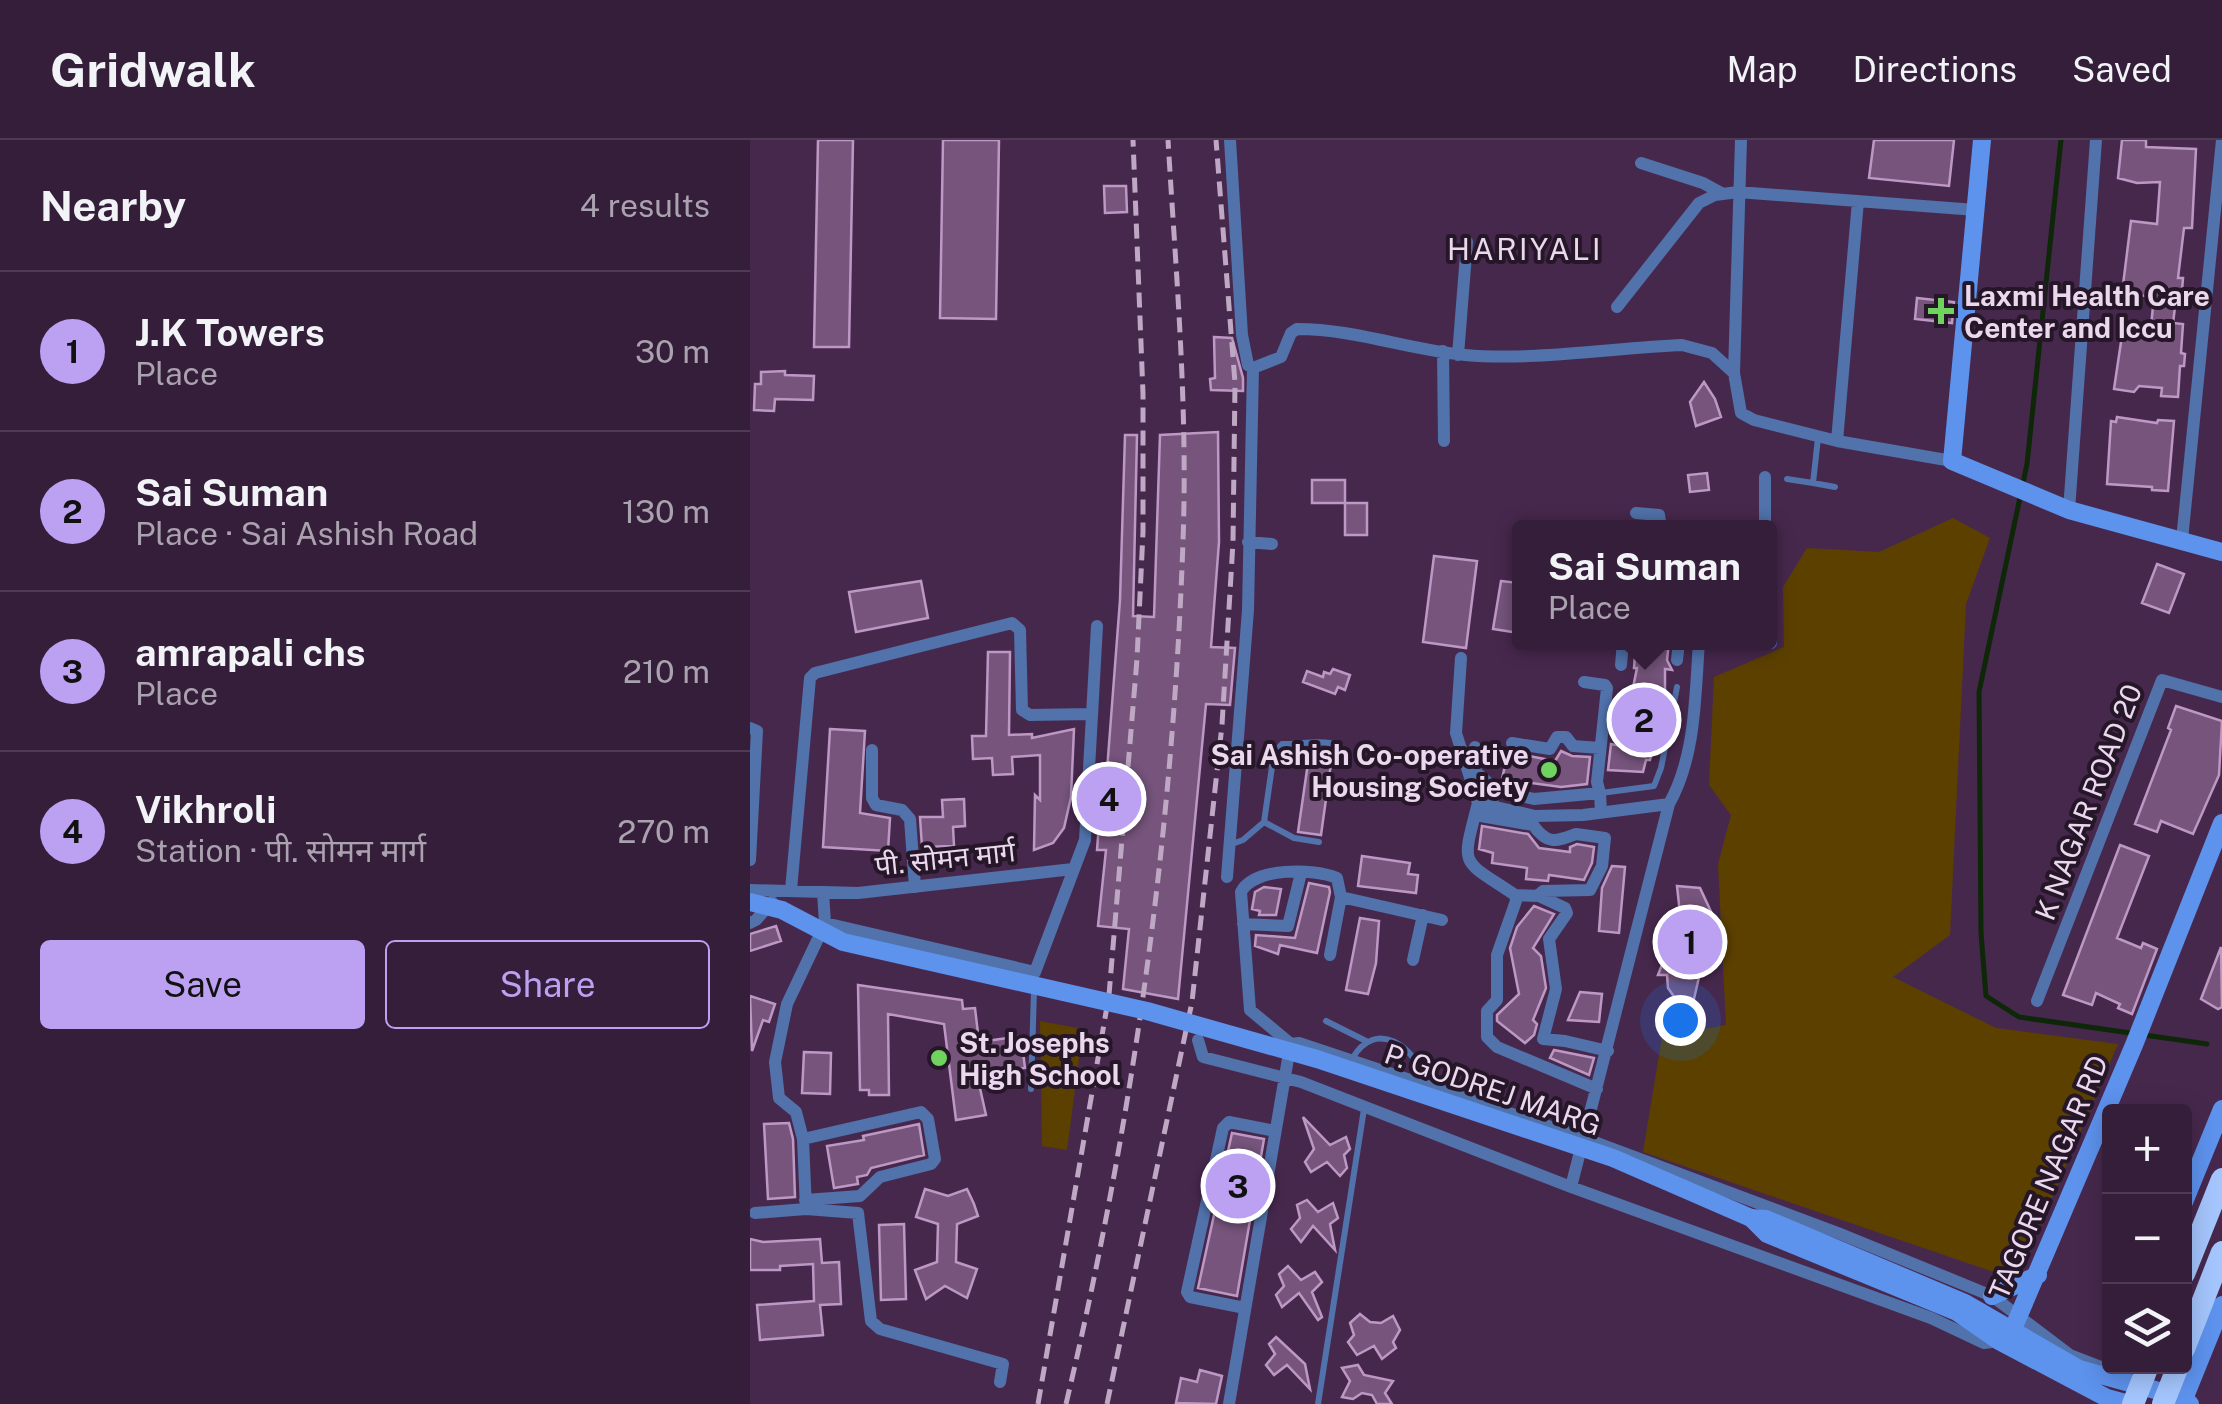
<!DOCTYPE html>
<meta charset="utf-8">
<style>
:root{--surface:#351e3a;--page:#402b45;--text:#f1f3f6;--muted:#aaa2af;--line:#4f3c54;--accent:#bca0f2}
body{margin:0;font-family:"Public Sans","Noto Sans Devanagari",sans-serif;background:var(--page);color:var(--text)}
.controls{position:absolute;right:30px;bottom:30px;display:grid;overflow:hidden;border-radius:10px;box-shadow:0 5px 25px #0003}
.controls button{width:90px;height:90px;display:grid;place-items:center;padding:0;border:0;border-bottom:2px solid var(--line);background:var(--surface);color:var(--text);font:50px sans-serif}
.you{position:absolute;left:930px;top:880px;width:35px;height:35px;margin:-25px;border:8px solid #fff;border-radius:50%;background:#1a73e8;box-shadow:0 0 0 15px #1a73e833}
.badge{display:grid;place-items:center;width:65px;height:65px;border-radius:50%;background:var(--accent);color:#111;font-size:32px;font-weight:700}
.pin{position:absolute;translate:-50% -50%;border:5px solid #fff;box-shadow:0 2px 10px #0006}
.popup{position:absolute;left:762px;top:380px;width:265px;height:130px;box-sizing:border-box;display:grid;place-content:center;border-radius:10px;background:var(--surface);filter:drop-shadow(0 2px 8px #0005);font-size:32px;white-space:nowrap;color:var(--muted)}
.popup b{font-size:38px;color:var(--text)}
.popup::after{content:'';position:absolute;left:50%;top:100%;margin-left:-20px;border:20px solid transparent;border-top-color:var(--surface)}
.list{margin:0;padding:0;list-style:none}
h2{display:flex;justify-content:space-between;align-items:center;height:130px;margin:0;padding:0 40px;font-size:42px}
h2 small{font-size:32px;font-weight:400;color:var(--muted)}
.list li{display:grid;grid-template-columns:65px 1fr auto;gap:30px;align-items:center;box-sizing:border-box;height:160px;padding:0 40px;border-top:2px solid var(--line)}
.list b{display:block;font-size:38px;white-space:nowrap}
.list p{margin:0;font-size:32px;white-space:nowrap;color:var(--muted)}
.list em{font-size:32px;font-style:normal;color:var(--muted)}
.actions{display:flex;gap:20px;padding:30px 40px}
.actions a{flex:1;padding:22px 0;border:2px solid var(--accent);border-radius:10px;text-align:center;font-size:35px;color:var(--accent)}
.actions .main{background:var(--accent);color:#111}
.icon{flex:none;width:55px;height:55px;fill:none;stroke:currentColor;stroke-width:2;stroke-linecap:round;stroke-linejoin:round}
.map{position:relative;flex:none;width:1472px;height:1264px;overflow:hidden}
header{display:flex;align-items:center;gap:60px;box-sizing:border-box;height:140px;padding:0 50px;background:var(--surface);border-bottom:2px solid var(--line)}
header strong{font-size:48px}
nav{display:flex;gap:55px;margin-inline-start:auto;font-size:35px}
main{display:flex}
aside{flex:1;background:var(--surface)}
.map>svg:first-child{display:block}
.green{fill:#5c4000}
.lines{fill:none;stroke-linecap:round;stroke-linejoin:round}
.stream{stroke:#0d2708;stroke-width:5}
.building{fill:#76547c;stroke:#bd98c4;stroke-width:2.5}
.lane{stroke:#5172ab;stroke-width:6}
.street{stroke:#5172ab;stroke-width:12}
.secondary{stroke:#5d92ed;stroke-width:18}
.highway{stroke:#a4c5fd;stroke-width:22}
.rail{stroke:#bea8c3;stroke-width:5;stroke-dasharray:15 8;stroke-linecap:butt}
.secondary-bridge{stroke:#5d92ed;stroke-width:18}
.highway-bridge{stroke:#a4c5fd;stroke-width:22}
.poi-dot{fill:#70d35f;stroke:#251728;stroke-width:4}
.labels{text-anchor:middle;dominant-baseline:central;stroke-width:8;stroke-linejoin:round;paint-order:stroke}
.poi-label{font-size:28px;font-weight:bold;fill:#ebd8ef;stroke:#251728;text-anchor:start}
.street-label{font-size:28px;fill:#ebd8ef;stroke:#251728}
.neighbourhood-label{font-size:30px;letter-spacing:2.5px;fill:#ebd8ef;stroke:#251728}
</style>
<header>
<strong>Gridwalk</strong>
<nav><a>Map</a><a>Directions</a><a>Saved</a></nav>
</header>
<main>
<aside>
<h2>Nearby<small>4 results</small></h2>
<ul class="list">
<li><span class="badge">1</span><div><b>J.K Towers</b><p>Place</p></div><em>30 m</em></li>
<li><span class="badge">2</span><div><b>Sai Suman</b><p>Place · Sai Ashish Road</p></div><em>130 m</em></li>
<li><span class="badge">3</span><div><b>amrapali chs</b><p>Place</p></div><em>210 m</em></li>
<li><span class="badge">4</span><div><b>Vikhroli</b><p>Station · पी. सोमन मार्ग</p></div><em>270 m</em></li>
</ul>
<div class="actions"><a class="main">Save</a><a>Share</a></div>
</aside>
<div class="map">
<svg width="1472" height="1264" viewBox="0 0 1472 1264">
<rect width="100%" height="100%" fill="#47284d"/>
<path class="green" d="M1203,378L1240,398L1216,464L1200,795L1143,837L1246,888L1368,904L1267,1140L893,1012L912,897L976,885L968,724L981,675L959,645L964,537L1034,507L1033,447L1057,408L1129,412Z
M290,881L333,889L317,1010L292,1006Z"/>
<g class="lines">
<path class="stream" d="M1311,0L1277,324L1229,552L1231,793L1236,856L1269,877L1457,904"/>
</g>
<path class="building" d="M68,0H103L99,207H64Z
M193,0H249L246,179L190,178Z
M1124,0H1204L1199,46L1119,38Z
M1372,0H1396V7L1446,9L1442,88H1434L1428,138H1433L1432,151H1427L1423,183L1433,184L1431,213L1435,214L1434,226H1430L1428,257L1411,256L1412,248L1389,246L1384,252L1364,249L1374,182L1401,186L1404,157L1372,153L1381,81L1407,84L1410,42L1387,43L1368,38Z
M354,46H376L377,72L355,73Z
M1167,158L1204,162L1202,183L1165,179Z
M464,197L482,198L493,238V251L461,250L460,239L465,238Z
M35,231V235L64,236L63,260L25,259L24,271L4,270L5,244H11V232Z
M954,242L965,259L971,277L946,286L940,262Z
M1367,277L1407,283L1408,280L1424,281L1418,351L1402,350V347L1357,344L1361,281L1366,282Z
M468,292L469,402L461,507L485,508L480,565L456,564L428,859L373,849L379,789L348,786L356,710H347L350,670H354L370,460L375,295H387L383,476L404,477L410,295Z
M957,333L959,350L940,352L938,335Z
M562,340H595V363H562Z
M595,363H617V395H595Z
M684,416L727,421L716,508L673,502Z
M1407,424L1434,434L1419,473L1392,463Z
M171,441L178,478L106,492L99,452Z
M751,441L769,443V493L743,489Z
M886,502H919L917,520L922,530L915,529V560L900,620H896L893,632L858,630L861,604L871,606L887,528H884Z
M238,512H260L259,595L282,594V598L324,589L321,657L314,688L303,703L284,710L285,655L290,660V615L262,617L263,634L243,635L242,618L223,619L222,596H236Z
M583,529L600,535L595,550L588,547L585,554L553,542L557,531L573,537L574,532L580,534Z
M1426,566L1472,581L1469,635L1443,694L1411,681L1407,692L1385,684L1421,590L1418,588Z
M80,589L115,591L110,673L140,678L138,711L73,707Z
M560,609H583L571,695L548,692Z
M811,611L822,616L840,617L837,644L811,647L752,639L758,612L805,621Z
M214,659L215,686L203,687L204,706L172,707L170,677H193L192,660Z
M732,686L778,694L789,708L820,712V707L827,704L844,707L842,723L834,740L799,735L798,741L776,739L777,728L742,723L743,713L729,709Z
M1370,705L1399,716L1367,798L1391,808L1393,803L1407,809L1382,874L1368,868L1370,864L1346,853L1342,865L1313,855Z
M612,716L660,723L658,734L668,735L666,753L608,746Z
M862,726L875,727L869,793L849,791L852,748Z
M559,743L579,747L580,752L567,813L530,805L528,814L505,806L506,795L545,798Z
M927,746L950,748L963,776L944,859L925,858L918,848L917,835H908L920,804L926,801L931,783Z
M514,747L531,749L526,775H509L510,771L502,769L505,752Z
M784,766L804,774L783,808L791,816L796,848L783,880L787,884L784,895L775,903L747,881V875L769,854L760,808L767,787Z
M610,778L629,781L626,823L618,854L596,850Z
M26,786L31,801L0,811V794Z
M1471,807L1472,867L1468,869L1451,859Z
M108,845L212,860L213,869L225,868L229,902L271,896L275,928L227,935L236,975L206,980L194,884L138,874L139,955H119V950H110Z
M830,852L852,854L849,882L818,880Z
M0,856L25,864L19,882L13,880L2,911Z
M804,910L844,918L839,935L800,918Z
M54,912L81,913L80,954L52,953Z
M553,977L580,1005L596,997L600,1009L594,1015L597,1028L590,1036L577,1022L561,1032L555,1022L564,1009Z
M39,983L43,999L45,1057L18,1059L14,984Z
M169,984L174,1015L121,1028L117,1035L107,1037L108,1044L84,1048L77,1006L114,1000L113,996Z
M482,993L514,999L487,1156L448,1148Z
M175,1049L198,1056L217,1049L224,1064L228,1076L207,1084L206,1122L227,1129L217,1158L195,1146L176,1159L165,1130L187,1122L188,1084L166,1077Z
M557,1060L568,1072L583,1063L588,1078L580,1084L585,1110L563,1086L551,1102L541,1089L550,1078L547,1065Z
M154,1084L156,1159L131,1160L129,1085Z
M0,1099L13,1102L70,1099L72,1123L89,1122L91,1164L70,1165L73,1195L10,1200L7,1165L64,1161L63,1124L30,1126V1130H0Z
M538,1126L551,1140L565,1132L572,1142L562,1152L572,1177L568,1180L549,1153L532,1167L526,1155L534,1146L529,1134Z
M610,1174L620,1182L631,1183L643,1176L650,1190L643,1202L646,1208L632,1219L624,1206L607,1215L598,1202L604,1195L600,1183Z
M526,1197L555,1224L560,1249L537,1225L524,1235L516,1225L525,1214L519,1204Z
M608,1225L614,1235L643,1241L635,1253L642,1264H627L622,1255L612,1253L603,1259L592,1257L600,1241L592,1228Z
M450,1230L472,1236L466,1264L426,1263L431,1238L447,1242Z"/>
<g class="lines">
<path class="lane" d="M1037,339L1063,343L1068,298
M1063,343L1085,347
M851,653L904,646L911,628L927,547
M514,682L544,698L569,702
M482,704L493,700L514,682L524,613L532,604C549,605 563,600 580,603
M576,881L616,901
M602,919C626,877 666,907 676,943
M281,949L284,850
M568,1264L614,969"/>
<path class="street" d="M891,23L953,43L973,54
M867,167L949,63L965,55L988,52L1226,70
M693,211L694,301
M708,215L717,102
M503,228L531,217L541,193L547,189C605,189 659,210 715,215C783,221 863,208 932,205L962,213L984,233L991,273L1004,280L1087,301L1202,321
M984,233L991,0
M1087,301L1108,61
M1015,337V388
M1319,370L1346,0
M886,373L909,375L911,388
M1432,400L1472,0
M498,402L522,404
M1019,481L1021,503
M711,518L706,593L728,663
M927,520L929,502
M871,525L873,502
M834,542L855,545L857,548L847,642L850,653
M0,588L7,591L0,720
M762,603L800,609L807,597H816L823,606L850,608
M725,607L726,632L744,648L742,666
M122,610V658L126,665L152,670L160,679L165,747
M755,652L784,659L850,653L851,672
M728,663C711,729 710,718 765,755L766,761L747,815V860L737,871V897L747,907L847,949
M728,663L785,676L833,675L919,664
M725,675L783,685C798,706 807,701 826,694L855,698L852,726L840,750L793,751L787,756
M477,737L498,470L503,228L498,225L492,195L480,0
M0,750L108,753L323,729
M41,750L60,538L65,533L262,483L270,490L272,570L280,575L340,574
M73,752L75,783L285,832L335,700L347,486
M765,755L789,756L815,768L817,773L799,799L806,849L793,899L815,901L858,911
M692,780L591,757L587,738C564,728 504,727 491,752L500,870L541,904L549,903L834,998L1088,1093L1242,1156L1320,1215L1359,1230
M0,783L6,780L22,762
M493,784L538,786L551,733
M580,815L591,757
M663,820L673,775
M1287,861L1412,540L1472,557
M448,900L453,917L551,942L821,1047L1181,1178L1234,1203L1249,1201
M53,999L171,972L178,979L185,1019L181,1024L130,1037L110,1056L55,1060
M821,1047L919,664C946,616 945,556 949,502
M56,1069L108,1073L121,1181L130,1189L253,1224L250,1242
M5,1073L56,1069L53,999L46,972L29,958L25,922L37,864L74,786
M495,1168L440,1157L437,1152L473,988L479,982L525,991
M479,1264L540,907"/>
<path class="secondary" d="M1232,0L1202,321L1319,370L1472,412
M1434,1062L1472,969
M1001,1078L1016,1079L1215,1163L1329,1229L1434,1258L1440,1264
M1001,1078L1017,1094L1207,1172L1249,1201L1357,1258L1379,1264
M1242,1156L1288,1135
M1263,1189L1384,905L1472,683
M1432,1264L1472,1165"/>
<path class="highway" d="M1434,1134L1472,1039
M1434,1209L1472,1112"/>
<path class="rail" d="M288,1264L359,855L387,519L393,392V254L383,0
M316,1264C383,982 423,692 433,401C438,268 426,133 418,0
M357,1264L442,862L472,585L483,402L485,243L466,0"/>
<path class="secondary-bridge" d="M0,762L32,770L93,802L397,871L567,919L863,1018L1001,1078"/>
<path class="highway-bridge" d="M1383,1264L1398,1226
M1413,1264L1428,1226"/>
</g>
<g class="poi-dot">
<path d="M1186 156h10v10h10v10h-10v10h-10v-10h-10v-10h10z"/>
<circle cx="799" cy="630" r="10"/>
<circle cx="189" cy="918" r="10"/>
</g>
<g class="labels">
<g class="poi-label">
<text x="1214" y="155">Laxmi Health Care<tspan x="1214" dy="32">Center and Iccu</tspan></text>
<text x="779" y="614" text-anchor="end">Sai Ashish Co-operative<tspan x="779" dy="32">Housing Society</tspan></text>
<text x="209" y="902">St. Josephs<tspan x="209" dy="32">High School</tspan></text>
</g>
<g class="street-label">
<text transform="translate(1338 662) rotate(-69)">K NAGAR ROAD 20</text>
<text transform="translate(195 718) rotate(-6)">पी. सोमन मार्ग</text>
<text transform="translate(743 949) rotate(19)">P. GODREJ MARG</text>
<text transform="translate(1298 1037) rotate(-67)">TAGORE NAGAR RD</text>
</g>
<g class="neighbourhood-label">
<text x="775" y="109">HARIYALI</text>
</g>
</g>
</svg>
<div class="controls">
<button>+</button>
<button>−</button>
<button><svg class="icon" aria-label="layers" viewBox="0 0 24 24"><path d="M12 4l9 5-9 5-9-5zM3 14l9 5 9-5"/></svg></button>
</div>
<div class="you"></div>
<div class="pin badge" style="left:940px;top:802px">1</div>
<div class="pin badge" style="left:894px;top:580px">2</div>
<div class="popup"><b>Sai Suman</b>Place</div>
<div class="pin badge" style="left:488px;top:1046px">3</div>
<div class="pin badge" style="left:359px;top:659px">4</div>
</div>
</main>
